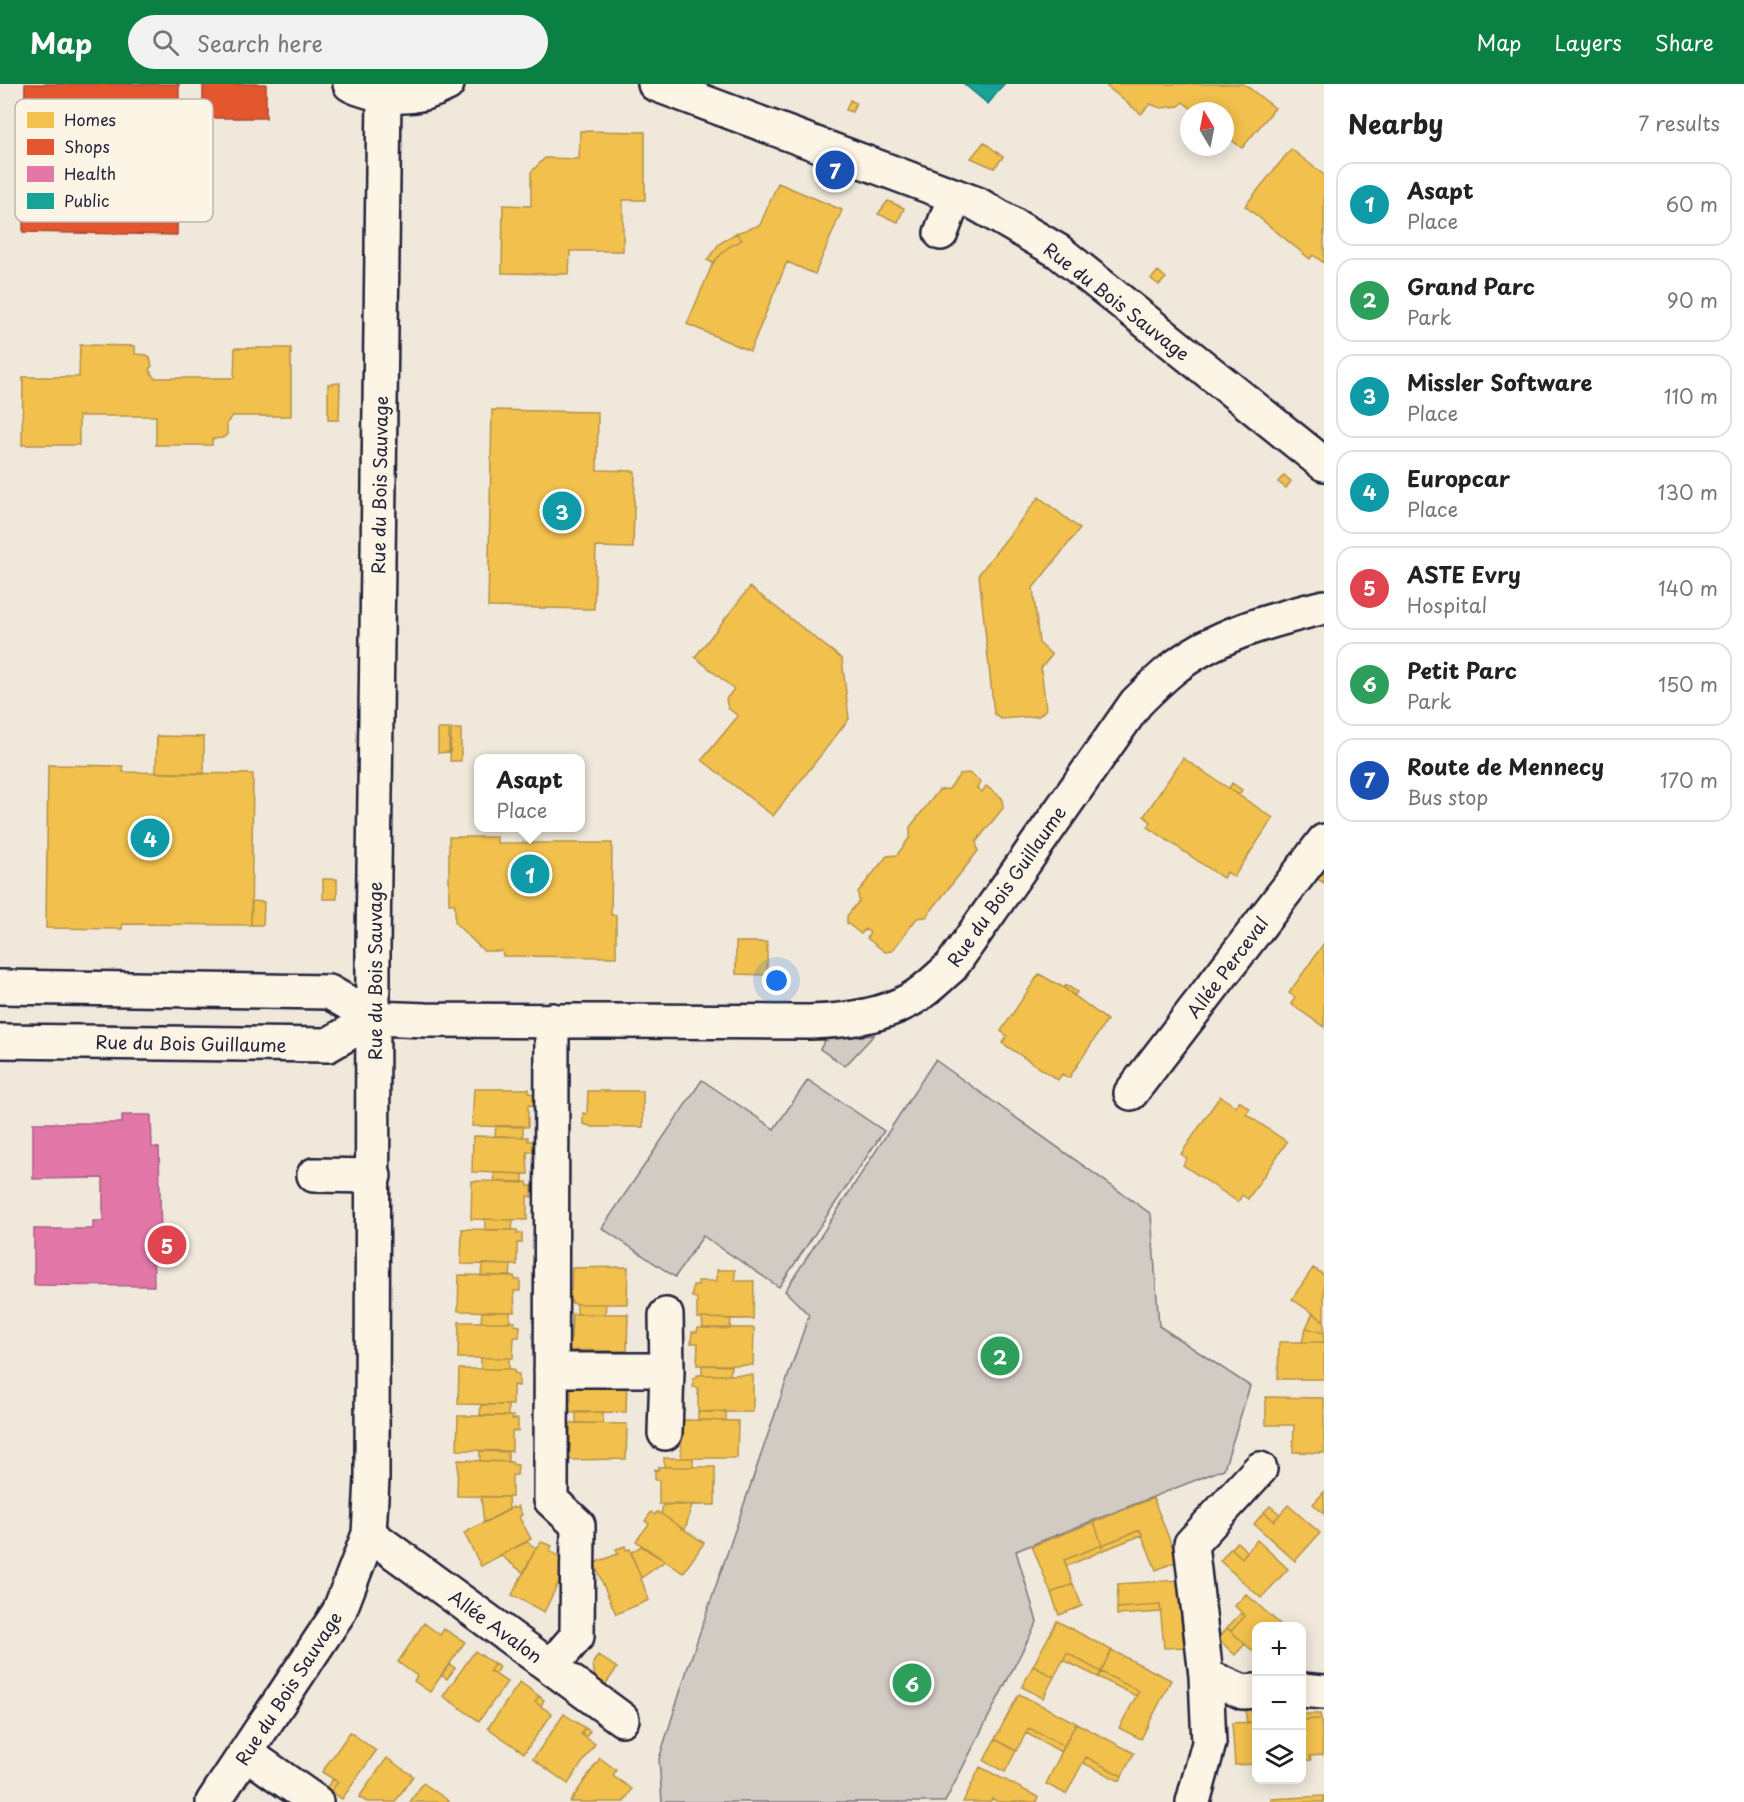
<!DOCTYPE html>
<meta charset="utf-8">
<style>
:root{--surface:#fff;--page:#f2f2f2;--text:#222;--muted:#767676;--line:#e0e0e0;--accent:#0b8043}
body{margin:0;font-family:"Playpen Sans",sans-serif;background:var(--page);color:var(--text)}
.controls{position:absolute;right:18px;bottom:18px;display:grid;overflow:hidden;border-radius:12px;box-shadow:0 3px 15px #0003}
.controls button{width:54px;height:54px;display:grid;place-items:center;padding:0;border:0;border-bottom:2px solid var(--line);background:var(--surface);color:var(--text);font:30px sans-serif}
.compass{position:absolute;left:1180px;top:18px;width:54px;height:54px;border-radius:50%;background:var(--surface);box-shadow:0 3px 15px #0003;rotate:350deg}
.you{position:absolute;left:777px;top:897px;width:21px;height:21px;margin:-15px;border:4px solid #fff;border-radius:50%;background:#1a73e8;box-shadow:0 0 0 9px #1a73e833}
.badge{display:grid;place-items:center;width:39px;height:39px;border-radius:50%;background:var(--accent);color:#fff;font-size:20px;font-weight:700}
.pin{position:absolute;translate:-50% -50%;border:3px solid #fff;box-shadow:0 2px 6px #0006}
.popup{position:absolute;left:474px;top:670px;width:111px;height:78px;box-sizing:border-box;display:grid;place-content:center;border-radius:12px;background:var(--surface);filter:drop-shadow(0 2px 4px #0005);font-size:20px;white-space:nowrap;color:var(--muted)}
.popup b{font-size:22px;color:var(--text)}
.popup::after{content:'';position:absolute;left:50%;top:100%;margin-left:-12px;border:12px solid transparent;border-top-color:var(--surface)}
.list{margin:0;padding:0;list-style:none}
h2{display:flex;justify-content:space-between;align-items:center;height:78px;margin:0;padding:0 24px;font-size:26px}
h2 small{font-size:20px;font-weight:400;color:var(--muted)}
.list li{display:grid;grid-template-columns:39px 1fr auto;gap:18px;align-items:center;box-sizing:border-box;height:84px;margin:0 12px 12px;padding:0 12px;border:2px solid var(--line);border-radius:18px}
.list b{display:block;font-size:22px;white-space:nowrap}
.list p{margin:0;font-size:20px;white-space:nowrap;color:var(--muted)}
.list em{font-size:20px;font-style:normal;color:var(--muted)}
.icon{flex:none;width:33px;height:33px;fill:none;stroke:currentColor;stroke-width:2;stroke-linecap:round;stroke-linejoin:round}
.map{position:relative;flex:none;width:1324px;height:1718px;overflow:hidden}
header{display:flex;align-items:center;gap:36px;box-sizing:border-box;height:84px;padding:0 30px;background:var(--accent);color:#fff}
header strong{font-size:28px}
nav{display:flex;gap:33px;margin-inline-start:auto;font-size:21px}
.search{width:420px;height:54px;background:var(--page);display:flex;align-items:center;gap:15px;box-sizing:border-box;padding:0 21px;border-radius:33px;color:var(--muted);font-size:22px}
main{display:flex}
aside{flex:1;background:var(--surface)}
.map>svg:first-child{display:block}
.green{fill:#d1cbc3;stroke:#7a767f;stroke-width:1.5}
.homes{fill:#f2c14e;stroke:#b49148;stroke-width:1.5}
.shops{fill:#e4572e;stroke:#aa4732;stroke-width:1.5}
.health{fill:#e377a8;stroke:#a95e87;stroke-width:1.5}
.public{fill:#17a398;stroke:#1a7c7c;stroke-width:1.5}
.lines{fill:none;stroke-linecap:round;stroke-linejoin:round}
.minor-casing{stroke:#22223b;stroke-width:38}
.major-casing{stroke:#22223b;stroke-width:38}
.minor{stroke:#fcf5e5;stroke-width:33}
.major{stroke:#fcf5e5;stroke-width:33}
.labels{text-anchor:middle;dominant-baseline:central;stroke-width:6;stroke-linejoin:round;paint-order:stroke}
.street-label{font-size:18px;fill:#22223b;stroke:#fcf5e5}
.key{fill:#fcf5e5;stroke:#bbb6b2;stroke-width:1.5}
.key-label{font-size:16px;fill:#22223b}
</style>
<header>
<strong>Map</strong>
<div class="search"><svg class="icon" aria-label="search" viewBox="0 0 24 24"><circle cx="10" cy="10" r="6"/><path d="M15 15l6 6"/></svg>Search here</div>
<nav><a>Map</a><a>Layers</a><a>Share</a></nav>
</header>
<main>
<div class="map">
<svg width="1324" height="1718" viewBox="0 0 1324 1718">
<rect width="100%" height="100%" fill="#efe8db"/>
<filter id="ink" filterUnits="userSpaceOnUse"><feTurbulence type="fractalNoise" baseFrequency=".0167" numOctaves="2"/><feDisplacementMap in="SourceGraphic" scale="12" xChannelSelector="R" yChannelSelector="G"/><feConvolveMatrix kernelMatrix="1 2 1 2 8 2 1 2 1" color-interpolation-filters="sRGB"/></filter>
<g filter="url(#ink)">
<path class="green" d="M874,951L845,982L820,965L826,955Z
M935,976L1151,1130L1159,1242L1250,1302L1224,1385L1016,1467L1037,1538L945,1718H662L659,1675L687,1586L809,1231L785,1207Z
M702,996L774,1045L808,996L884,1047L779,1203L703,1152L675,1193L602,1144Z"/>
<path class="homes" d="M1104,0H1244L1275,24L1242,64L1225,51V27H1195L1183,18L1179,22L1161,24L1150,20L1141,30Z
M850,16L856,19L852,28L846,26Z
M580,47L645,48V116H623V167H570L569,190L502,189L503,121L531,122V88L545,74L579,75Z
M984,58L1003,73L994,84L971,74Z
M1291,65L1324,91V179L1313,171L1310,175L1245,122Z
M778,99L842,126L815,190L787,178L750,267L687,240L713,179L727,164L742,156L736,149L760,141Z
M888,117L904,124L898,138L878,130Z
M736,149L742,156L727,164L713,179L707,176L719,160Z
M1158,187L1166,194L1159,201L1151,195Z
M80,261L135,262V270L147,271L150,274L152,282L149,285L154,294H234L235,264H291V332H232L227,339V351L222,354L212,355V361H156V332H79V361H22L23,293H79Z
M340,299L339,336H328V300Z
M492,326L598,328L597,386L635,387L633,464L596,463L594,525L488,523Z
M1284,391L1291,397L1286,404L1278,398Z
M1039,413L1080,445L1033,504L1039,559L1052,571L1041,584L1046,625L1039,632L1001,635L994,629L979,490Z
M750,503L842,575L849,635L773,732L702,676L738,632L728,624L726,615L734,605L695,573Z
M438,645H449V668L438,669Z
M451,645H461V677H450Z
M157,652L204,653V690L156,689Z
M1183,674L1273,734L1234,793L1227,788L1223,794L1148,743L1151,738L1144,732Z
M48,681L123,682V688L253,690L251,841L122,840V845L46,844Z
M969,689L981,698L977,704L982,708L986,702L1002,714L1003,724L976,758L978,767L926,833L917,834L892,867L885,868L867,854L870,849L865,845L861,850L847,839V832L859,817L858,808L887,772L897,771L910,753V743L939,706L949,705L960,690Z
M1232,699L1242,706L1239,711L1229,704Z
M449,753H497V759H612L611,831H616V873L503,872L502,867H484L455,839V820H449Z
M1324,783V799L1316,794Z
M323,795H337V815H323Z
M252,817L264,818L263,841H251Z
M736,858H767V891L736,890Z
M1324,859V943L1291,920L1295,913L1289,909Z
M1039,890L1064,904L1107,936L1069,994L1062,990L1058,996L1002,959L1007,952L1001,947Z
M1066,901L1077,908L1074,912L1064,904Z
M474,1005H529V1009L534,1010V1022L528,1021V1043L472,1042Z
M588,1007H643V1043H593L583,1040V1029L587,1030Z
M1220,1012L1236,1023L1239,1017L1250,1025L1246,1030L1287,1058L1248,1115L1242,1111L1238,1118L1183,1081L1187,1074L1181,1070Z
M496,1042H523V1053L495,1052Z
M473,1052L528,1053V1057H533V1068H527L528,1090L472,1088Z
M494,1089L523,1090V1099L495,1098Z
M472,1097L527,1098L528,1102H532V1113L527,1112V1136L471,1135Z
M485,1135L513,1136L512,1146H485Z
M462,1145L517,1146V1150L522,1149V1159H517V1181L461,1180Z
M482,1180L511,1181L510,1192H481Z
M628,1183L627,1220H577L571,1219L572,1217H567L568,1206H571L572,1184Z
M1313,1184L1324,1191V1237L1292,1215Z
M717,1186H735V1197H754L753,1235L697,1234V1214L692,1213L693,1201H698V1197H717Z
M459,1191L514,1192L515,1196H520V1207H514L515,1228L458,1227Z
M577,1220H606L605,1230H577Z
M482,1228H510V1238H481Z
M1313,1229L1324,1237V1249L1306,1244Z
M572,1230H628L627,1267L567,1266L568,1255H571Z
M702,1234L731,1235L730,1245L703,1244Z
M459,1238H515L514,1241L520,1242L519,1253H514L513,1274H458Z
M698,1244H754L753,1281H697L698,1259H691L692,1248H697Z
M1306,1244L1324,1249V1258H1302Z
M1279,1258H1324V1295H1278Z
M481,1274H509V1285H481Z
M702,1281L731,1282L730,1291H702Z
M459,1285H514V1289L519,1290V1302L513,1301V1321L458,1320Z
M697,1291H753V1328H698V1304L693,1303V1294H697Z
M571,1293H627L626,1328L571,1329L570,1326H566V1318L571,1317Z
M1266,1313L1324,1314V1369L1293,1368L1294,1341H1266Z
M481,1321H508V1332L480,1331Z
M726,1327V1337L698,1336V1328Z
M576,1328H603V1339H576Z
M458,1332H513L512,1335H518V1347H512V1367L457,1366Z
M682,1336L738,1337L737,1374H681Z
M570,1339L627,1340L626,1375L570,1376V1373H566V1362L570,1363Z
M480,1367L508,1368V1378L480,1377Z
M664,1374H693V1383H664Z
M458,1376L512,1378V1380L518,1381L517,1391H512V1413L457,1412Z
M659,1383H715V1421L659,1420V1396H655V1385L658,1386Z
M1324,1408V1430L1313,1420Z
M481,1413H508L509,1426L484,1439Z
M1153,1414L1178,1477L1156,1486L1140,1446L1102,1461L1094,1438Z
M663,1421H692L685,1446L661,1430Z
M1288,1421L1320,1449L1295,1477L1254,1440L1264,1428L1274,1437Z
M518,1422L522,1431L519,1433L531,1455L481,1482L464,1449L513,1423L514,1425Z
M1270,1422L1280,1430L1274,1437L1264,1428Z
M651,1428L655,1431L657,1428L661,1430L704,1459L683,1489L636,1457L649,1440L645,1437Z
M1094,1438L1102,1461L1064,1476L1073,1500L1051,1509L1032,1462Z
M1140,1446L1142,1451L1104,1466L1102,1461Z
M1257,1456L1288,1485L1261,1514L1220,1477L1231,1464L1242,1474Z
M527,1458L536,1464L524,1489L500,1471Z
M541,1458L552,1462L549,1467L569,1477L544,1528L512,1511L537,1462H539Z
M1237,1458L1247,1467L1242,1474L1231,1464Z
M1102,1461L1104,1466L1067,1482L1064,1476Z
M625,1462L626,1466L630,1465L649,1516L616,1530L594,1479L618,1470L616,1465Z
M641,1462L665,1477L641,1494L631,1469Z
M1182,1496L1188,1563L1164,1564L1160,1521L1117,1524L1118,1500Z
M1073,1500L1082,1522L1059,1531L1051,1509Z
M1246,1510L1282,1542H1256V1570L1231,1547L1245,1532L1235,1522Z
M1160,1521L1161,1528L1117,1531V1524Z
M1241,1529L1245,1532L1231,1547L1227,1544Z
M1057,1537L1111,1566L1101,1588L1067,1569L1054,1593L1033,1582Z
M424,1539L440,1551L444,1545L465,1558L430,1608L414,1597L417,1592L398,1578Z
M1227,1544L1245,1560L1235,1571L1218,1555Z
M1111,1566L1171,1596L1141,1655L1119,1644L1139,1607L1101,1588Z
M475,1567L494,1580L490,1587L507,1598L479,1637L443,1612Z
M1067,1569L1101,1588L1098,1593L1063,1576Z
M598,1571L617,1584L605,1601L595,1595L593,1579Z
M449,1580L455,1584L447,1595L441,1591Z
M494,1580L499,1583L495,1590L490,1587Z
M1033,1582L1054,1593L1043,1614L1022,1603Z
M1101,1588L1139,1607L1136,1612L1098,1593Z
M520,1598L539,1612L535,1618L552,1630L524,1669L488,1644Z
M1019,1610L1076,1639L1064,1662L1029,1644L1016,1667L995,1655Z
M539,1612L544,1616L541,1622L535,1618Z
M1253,1624L1255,1638L1247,1639L1245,1625Z
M1253,1624H1256V1680L1235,1681L1232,1639L1255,1638Z
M564,1630L585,1644L581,1650L595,1660L568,1700L533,1675Z
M1302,1630H1320L1321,1635L1302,1636Z
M1321,1635L1323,1671L1310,1672L1311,1676L1302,1677V1636Z
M1076,1639L1134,1669L1122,1692L1086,1673L1066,1710L1046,1700Z
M585,1644L590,1647L586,1653L581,1650Z
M1029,1644L1064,1662L1061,1668L1026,1649Z
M350,1648L376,1667L342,1715L331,1707L338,1698L322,1688Z
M995,1655L1016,1667L1005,1688L984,1677Z
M1086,1673L1122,1692L1120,1697L1083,1679Z
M387,1674L413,1692L395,1718H367L359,1713Z
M600,1674L616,1686L613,1692L632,1705L624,1718H570Z
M980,1683L1038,1713L1036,1718H999L992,1715L990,1718H963Z
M333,1695L338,1698L331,1707L326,1704Z
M423,1699L449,1717L448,1718H410Z
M1324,1712V1718H1271V1715Z"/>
<path class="shops" d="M25,0H179V20H203V0H266V34H204V33L179,32L177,151L23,148Z"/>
<path class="health" d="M122,1031H151L152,1063L159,1064L161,1157H153L154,1202L34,1201V1145H93V1137H103V1094L33,1095V1039H122Z"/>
<path class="public" d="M964,0H1004L988,20Z"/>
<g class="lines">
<g class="minor-casing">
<path id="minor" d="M350,0C356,4 362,5 368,7C396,16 421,14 447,0
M941,149L955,112
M0,903L329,908L374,934L426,936L809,938C843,937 880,933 910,916C925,908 938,894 951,883L1136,619C1147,608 1158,597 1170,587C1213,551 1271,536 1324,523
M0,957L328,961L374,934
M1131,1009L1324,757
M314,1091L374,1092
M551,1286H667L666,1231
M665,1349L667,1286
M369,1450L622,1635
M551,1582L577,1552L578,1441L551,1416L552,936
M1206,1592L1243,1608L1256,1607
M1302,1606L1324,1608
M246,1669L316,1718
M213,1718L339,1528L369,1450L372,1395L373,863L384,12
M1193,1718L1209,1659L1206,1592L1191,1460L1260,1385"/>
</g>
<g class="major-casing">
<path id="major" d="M655,0L977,120L1058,167L1324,380"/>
</g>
<use href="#minor" class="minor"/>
<use href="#major" class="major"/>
</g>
</g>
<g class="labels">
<g class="street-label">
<text transform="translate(1117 217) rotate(38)">Rue du Bois Sauvage</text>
<text transform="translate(379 401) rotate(-89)">Rue du Bois Sauvage</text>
<text transform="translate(1006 802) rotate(-55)">Rue du Bois Guillaume</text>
<text transform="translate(1227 883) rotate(-53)">Allée Perceval</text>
<text transform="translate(374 887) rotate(-90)">Rue du Bois Sauvage</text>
<text transform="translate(191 959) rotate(1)">Rue du Bois Guillaume</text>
<text transform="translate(496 1542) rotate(36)">Allée Avalon</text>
<text transform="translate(288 1604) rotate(-57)">Rue du Bois Sauvage</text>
</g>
</g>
<rect x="15" y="15" width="198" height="123" rx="9" class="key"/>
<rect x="27" y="28" width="27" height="16" fill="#f2c14e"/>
<rect x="27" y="55" width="27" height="16" fill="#e4572e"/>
<rect x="27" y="82" width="27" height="16" fill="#e377a8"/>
<rect x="27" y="109" width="27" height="16" fill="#17a398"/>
<g class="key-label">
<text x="64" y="42">Homes</text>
<text x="64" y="69">Shops</text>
<text x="64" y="96">Health</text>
<text x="64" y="123">Public</text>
</g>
</svg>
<div class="controls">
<button>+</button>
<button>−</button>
<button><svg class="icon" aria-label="layers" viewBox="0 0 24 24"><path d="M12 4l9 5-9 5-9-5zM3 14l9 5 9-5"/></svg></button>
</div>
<svg class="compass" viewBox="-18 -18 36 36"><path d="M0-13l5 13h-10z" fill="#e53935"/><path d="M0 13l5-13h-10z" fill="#767676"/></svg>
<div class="you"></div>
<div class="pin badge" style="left:530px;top:790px;background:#0f9aa8">1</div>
<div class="popup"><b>Asapt</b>Place</div>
<div class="pin badge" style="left:1000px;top:1272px;background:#2e9e5b">2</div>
<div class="pin badge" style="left:562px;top:427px;background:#0f9aa8">3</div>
<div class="pin badge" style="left:150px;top:754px;background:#0f9aa8">4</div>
<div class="pin badge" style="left:167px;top:1161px;background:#e0444e">5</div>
<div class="pin badge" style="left:912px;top:1599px;background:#2e9e5b">6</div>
<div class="pin badge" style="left:835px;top:86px;background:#1a4fb4">7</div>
</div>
<aside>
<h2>Nearby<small>7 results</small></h2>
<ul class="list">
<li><span class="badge" style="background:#0f9aa8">1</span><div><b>Asapt</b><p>Place</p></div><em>60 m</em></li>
<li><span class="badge" style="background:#2e9e5b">2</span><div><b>Grand Parc</b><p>Park</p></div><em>90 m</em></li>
<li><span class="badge" style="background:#0f9aa8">3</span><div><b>Missler Software</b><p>Place</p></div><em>110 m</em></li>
<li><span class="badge" style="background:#0f9aa8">4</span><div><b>Europcar</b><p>Place</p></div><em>130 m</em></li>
<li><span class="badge" style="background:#e0444e">5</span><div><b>ASTE Evry</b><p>Hospital</p></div><em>140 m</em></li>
<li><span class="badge" style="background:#2e9e5b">6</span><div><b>Petit Parc</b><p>Park</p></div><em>150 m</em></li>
<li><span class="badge" style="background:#1a4fb4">7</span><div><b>Route de Mennecy</b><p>Bus stop</p></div><em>170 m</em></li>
</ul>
</aside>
</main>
